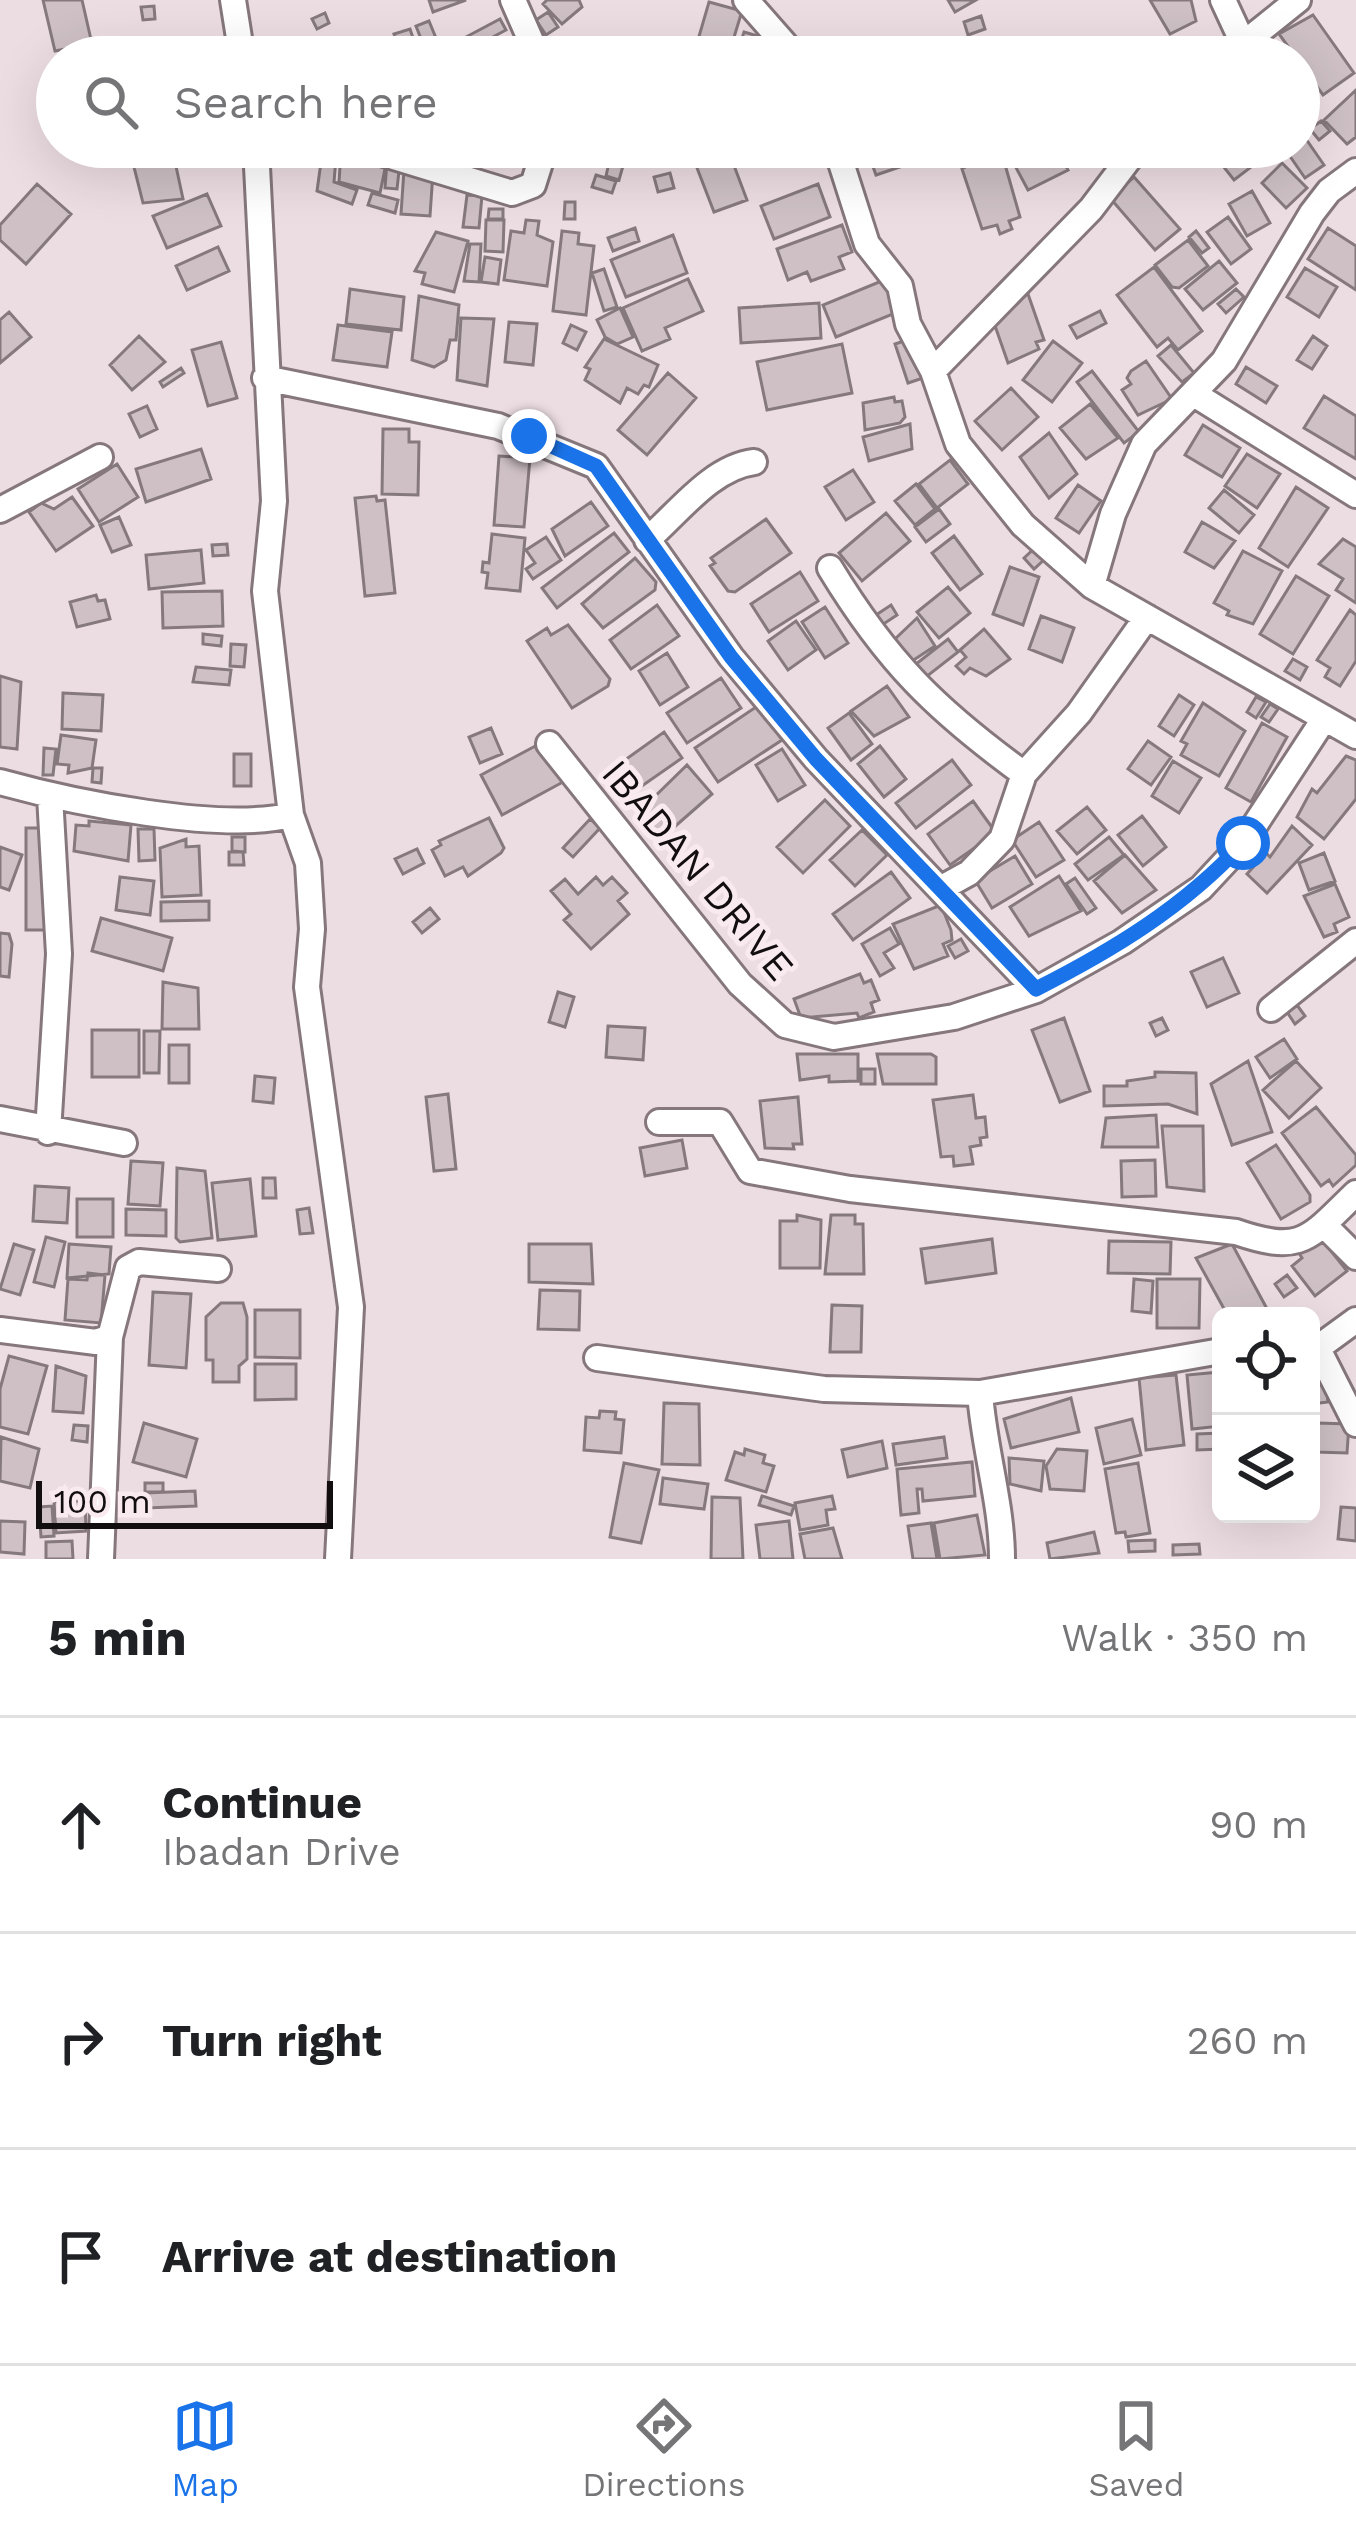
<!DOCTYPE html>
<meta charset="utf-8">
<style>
:root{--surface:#fff;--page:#f2f2f2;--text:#202124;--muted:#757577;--line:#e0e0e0;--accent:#1a73e8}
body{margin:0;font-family:"Work Sans",sans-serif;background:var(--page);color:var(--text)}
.controls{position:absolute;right:36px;bottom:36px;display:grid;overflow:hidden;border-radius:18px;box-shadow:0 12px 48px #0002}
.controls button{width:108px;height:108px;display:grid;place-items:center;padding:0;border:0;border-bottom:3px solid var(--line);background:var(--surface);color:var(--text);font:60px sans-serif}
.scale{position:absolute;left:36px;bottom:30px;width:297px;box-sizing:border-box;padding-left:12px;border:6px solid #120d0f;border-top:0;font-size:33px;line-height:42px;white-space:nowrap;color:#120d0f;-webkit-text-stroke:9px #f9eaef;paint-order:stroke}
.stop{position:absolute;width:36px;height:36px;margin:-27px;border:9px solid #1a73e8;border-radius:50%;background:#fff}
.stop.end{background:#1a73e8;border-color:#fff;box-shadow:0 3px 12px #0008}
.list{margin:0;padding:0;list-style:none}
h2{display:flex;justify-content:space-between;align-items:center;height:156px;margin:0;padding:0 48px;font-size:51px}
h2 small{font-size:39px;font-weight:400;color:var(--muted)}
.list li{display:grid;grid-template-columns:78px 1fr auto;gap:36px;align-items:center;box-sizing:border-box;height:216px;padding:0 48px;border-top:3px solid var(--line)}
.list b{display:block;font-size:45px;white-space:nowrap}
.list p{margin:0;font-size:39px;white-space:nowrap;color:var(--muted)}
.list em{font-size:39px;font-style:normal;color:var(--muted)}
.icon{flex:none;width:66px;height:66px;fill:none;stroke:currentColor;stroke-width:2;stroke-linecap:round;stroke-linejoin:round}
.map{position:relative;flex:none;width:1356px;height:1559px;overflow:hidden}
.search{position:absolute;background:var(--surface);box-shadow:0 12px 48px #0002;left:36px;right:36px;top:36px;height:132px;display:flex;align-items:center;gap:30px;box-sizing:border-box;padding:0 42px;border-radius:66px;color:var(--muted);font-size:45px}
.sheet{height:804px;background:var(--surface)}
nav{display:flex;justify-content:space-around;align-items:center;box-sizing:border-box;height:168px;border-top:3px solid var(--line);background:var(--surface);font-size:33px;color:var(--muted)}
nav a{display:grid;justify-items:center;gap:6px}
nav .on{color:var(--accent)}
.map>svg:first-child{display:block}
.building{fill:#cec0c5;stroke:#86797e;stroke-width:3}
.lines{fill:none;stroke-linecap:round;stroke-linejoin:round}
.minor-casing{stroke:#85777c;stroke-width:30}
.minor{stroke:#fff;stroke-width:24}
.route{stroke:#1a73e8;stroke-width:15}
.labels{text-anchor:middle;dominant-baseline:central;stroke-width:10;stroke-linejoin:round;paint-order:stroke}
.street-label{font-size:39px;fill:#120d0f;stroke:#f9eaef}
</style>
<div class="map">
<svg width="1356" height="1559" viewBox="0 0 1356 1559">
<rect width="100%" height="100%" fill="#ecdde2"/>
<path class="building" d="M43,0H82L92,44L55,51Z
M429,0H466L433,12Z
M547,0H579L582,7L562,24L543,4Z
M948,0H976L955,12Z
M1150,0H1191L1196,21L1170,34Z
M709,2L742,11L728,57H693Z
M154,6L155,19L143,20L141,7Z
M548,12L558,27L546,35L536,20Z
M325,13L329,23L317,29L312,19Z
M1313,15L1354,73L1323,95L1279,34Z
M981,16L985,29L968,35L964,22Z
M500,19L506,30L472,48L466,37Z
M429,21L438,43L425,49L416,26Z
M410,29L413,38L397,42L394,34Z
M744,32L778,42L774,57H736Z
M389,39L391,46L413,39L416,48L378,57L374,44Z
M516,40L521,57H468L467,55Z
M585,42L618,56V57H579Z
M1097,45L1103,57H1073Z
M1356,90V137L1347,144L1324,120Z
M1321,121L1330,131L1319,140L1310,129Z
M1306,139L1324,165L1305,178L1287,152Z
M129,147H176L132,159Z
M492,147H535L533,164L491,159Z
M597,147H639L633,161Z
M689,147H727L747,200L714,212Z
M866,147H943L944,152L876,175Z
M1000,147L1020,217L1009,221L1012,229L1000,234L997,225L982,229L962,169L983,156L982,152Z
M1062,147L1057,150L1068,170L1028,190L1006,149Z
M1208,147H1276V148L1234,180Z
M341,152L386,164L380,193L339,182Z
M322,155L336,158L334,182L357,190L352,204L317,191Z
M174,157L183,199L143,203L134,167Z
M387,161L400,162L397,189L385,188Z
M609,163L623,166L619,180L606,176Z
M1282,163L1307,188L1286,208L1262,183Z
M404,170L433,172L430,216L401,214Z
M670,173L674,188L658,192L654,177Z
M596,175L616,181L612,193L592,187Z
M1134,177L1180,229L1155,250L1110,198Z
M37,184L71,214L26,264L0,240V225Z
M818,184L830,217L774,239L761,206Z
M1252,191L1270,223L1247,236L1229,204Z
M372,193L398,200L395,213L368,205Z
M207,194L221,226L167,248L153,216Z
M467,195L482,196L479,228L463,227Z
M565,202H575V219H564Z
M489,209H503V219H488Z
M1228,217L1251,249L1231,264L1207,232Z
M486,220H504L503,252L485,251Z
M526,220L539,221L537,235L553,242L547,286L504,280L511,231L524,233Z
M842,225L852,252L839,257L844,269L811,281L807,272L788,280L777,249Z
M635,228L639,241L613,251L608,238Z
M1328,228L1356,246V290L1308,259Z
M562,231L579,233L578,244L594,246L586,315L553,311Z
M1196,231L1209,248L1202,253L1189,237Z
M436,232L468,241L454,292L422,284L425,273L415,271Z
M673,235L687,273L626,297L611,260Z
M1188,240L1208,266L1179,288L1172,287L1155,265Z
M470,244H481L479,282L464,281Z
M218,247L229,271L187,290L176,266Z
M485,257L501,260L498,284L481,282Z
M1219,261L1237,283L1203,310L1185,289Z
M1154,267L1202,331L1178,350L1168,338L1157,347L1117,295Z
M1305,268L1337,287L1319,317L1287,297Z
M604,269L617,307L604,311L592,273Z
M688,279L703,311L665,328L670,339L642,351L623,308Z
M884,280L898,312L836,337L823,305Z
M350,289L404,297L401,330L346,324Z
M1236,289L1244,297L1226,313L1218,304Z
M1028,294L1044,340L1036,342L1039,349L1008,363L993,320L1005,315L1001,303Z
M419,296L459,305L456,340H450L446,360L434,367L412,360Z
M819,303L821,338L741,343L739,308Z
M620,308L633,337L617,344L605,337L597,320Z
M1100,311L1106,323L1077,338L1070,326Z
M9,312L31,337L0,363V320Z
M461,318L494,319L487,386L457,380Z
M509,322L537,324L533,365L505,362Z
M338,325L392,332L387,367L333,360Z
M571,325L586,332L577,350L563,343Z
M139,336L165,362L132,390L110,365Z
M1313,336L1327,346L1312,369L1297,360Z
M913,338L926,377L908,383L895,344Z
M604,339L658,365L649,387L644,385L638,394L627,388L620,403L585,380L590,369L585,367Z
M1053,341L1082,363L1052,402L1023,380Z
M221,342L237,398L208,406L192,350Z
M842,344L852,393L767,410L757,362Z
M1171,345L1194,373L1182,382L1158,356Z
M1146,361L1172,399L1138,415L1122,390L1131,384L1127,378L1131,371Z
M1246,367L1277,386L1266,403L1236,384Z
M181,368L184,373L163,387L160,382Z
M1092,371L1139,432L1124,443L1077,382Z
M668,373L696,398L647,455L618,430Z
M1011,388L1038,417L1002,450L975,421Z
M1324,396L1356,416V459L1304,428Z
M894,397L895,402L902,401L905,417L900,423L865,430L863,403Z
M1090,404L1118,438L1086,459L1060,428Z
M147,406L157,429L140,437L129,414Z
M910,424L912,449L869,461L863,437Z
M1203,425L1240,448L1222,477L1185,455Z
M383,429H409V442H419L418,495L382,494Z
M1049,433L1077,474L1049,498L1020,457Z
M201,449L211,479L146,502L136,469Z
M1247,454L1280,474L1257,508L1225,486Z
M499,456L530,458L524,527L494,525Z
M950,460L968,484L937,508L919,484Z
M117,464L138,497L99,522L78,489Z
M853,470L874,502L846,520L825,487Z
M916,484L935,509L915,525L895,501Z
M1078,485L1101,501L1079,533L1056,518Z
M1296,487L1328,508L1288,567L1259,548Z
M1224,490L1254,515L1239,533L1209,508Z
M376,496L377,501L385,500L395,593L365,596L355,498Z
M72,497L93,526L56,551L29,512L41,503L54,509Z
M591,502L608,526L565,556L552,529Z
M939,509L950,524L926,542L915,527Z
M886,513L910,541L862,581L839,553Z
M119,517L131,545L112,552L100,525Z
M766,519L791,553L735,592L728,591L710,566L715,563L711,558Z
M1202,522L1235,541L1214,568L1185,552Z
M614,533L629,552L557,608L542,588Z
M492,534L525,538L520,591L486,588L488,573L482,572L483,562L489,563Z
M954,536L982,574L960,590L932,553Z
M546,537L561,560L533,579L526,569L535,563L526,550Z
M1343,539L1356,547V603L1336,590L1343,579L1319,564Z
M227,544L228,555L213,556L212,545Z
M1037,546L1047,557L1034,569L1024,558Z
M201,550L204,583L149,589L146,555Z
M1243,551L1282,571L1253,624L1227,615L1229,611L1214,603Z
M635,558L656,582L655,590L603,628L582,604Z
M1010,567L1039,577L1023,625L993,614Z
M800,572L818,601L769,632L751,604Z
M1296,576L1329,596L1293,654L1260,634Z
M948,587L970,613L939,638L917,612Z
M222,591L223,626L163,628L162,592Z
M96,595L98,601L105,600L110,619L77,627L70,602Z
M657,605L679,636L631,669L610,640Z
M891,605L897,615L882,625L876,615Z
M825,607L848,643L825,658L802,622Z
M1350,610L1356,615V661L1340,686L1325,677L1330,668L1317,660Z
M1041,616L1074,628L1062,662L1029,649Z
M917,618L935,646L909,663L894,640Z
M796,621L816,650L788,670L768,641Z
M568,625L610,679L608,686L572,708L527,641L547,628L551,635Z
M984,629L1010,659L986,676L970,668L964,674L956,666L966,657L960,650Z
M203,634L222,636L221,646L203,644Z
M948,639L958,652L926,677L916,664Z
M231,644L246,645L244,667L230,666Z
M667,653L688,687L660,705L639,671Z
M1293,659L1307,667L1300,680L1285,671Z
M196,667L231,670L229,685L193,682Z
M0,676L21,682L17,749L0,747Z
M721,678L741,708L687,743L667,713Z
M887,686L909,717L874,736L851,711Z
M63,693L103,695L101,731L62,729Z
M1179,695L1194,705L1174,736L1159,726Z
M1256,697L1266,702L1256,718L1247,712Z
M1203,703L1245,731L1219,776L1181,755L1187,744L1181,741Z
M1270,704L1278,709L1269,722L1261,717Z
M759,705L782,740L718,782L695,748Z
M849,713L872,744L851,760L828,728Z
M1262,723L1287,737L1251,802L1226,788Z
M491,728L502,754L480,763L469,737Z
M664,732L682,758L629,795L611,770Z
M61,735L96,740L92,768L68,773L69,765L57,764Z
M1148,741L1171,757L1151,785L1128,769Z
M541,743L563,782L502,815L481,775Z
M880,746L906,779L884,797L858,764Z
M44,748L56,749L53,775H43Z
M782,749L805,785L778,801L756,765Z
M234,754H251V786H234Z
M1346,756L1356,760V799L1324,839L1297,817L1312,789L1317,793Z
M952,760L971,785L916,828L896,803Z
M1173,761L1201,778L1179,813L1152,796Z
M687,765L712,794L664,836L659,830L654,835L643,821L650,816L643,808Z
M93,768H102L101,783L92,782Z
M825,800L850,826L803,873L777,847Z
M973,801L996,833L950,865L928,834Z
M1087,807L1106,830L1077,854L1057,831Z
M1142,816L1166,847L1143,866L1118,835Z
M489,818L504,848L501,853L468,876L463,867L445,876L432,850L441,845L439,841Z
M590,819L600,828L573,857L563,848Z
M89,821L131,825L128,861L74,851L76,825L89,826Z
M1039,822L1064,860L1036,877L1012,840Z
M1292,826L1312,845L1267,893L1247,874L1266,853L1270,857Z
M26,828H47L49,930H26Z
M138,829H154L155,860L139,861Z
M862,830L887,855L855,886L830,860Z
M232,837H245V852L232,851Z
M1109,837L1124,855L1088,880L1075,864Z
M186,839V847L199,846L201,895L162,897L160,848Z
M0,847L22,855L9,890L0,887Z
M417,849L424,863L403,874L395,859Z
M229,852H243L244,865H229Z
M1324,853L1335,881L1309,890L1299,863Z
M1125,855L1156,890L1122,913L1094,881Z
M1015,856L1032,884L992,908L975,880Z
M891,872L910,898L853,940L833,914Z
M1059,876L1081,911L1029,936L1010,907Z
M120,877L154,881L150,915L116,910Z
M596,877L603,885L612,877L627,893L618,901L629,914L591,949L564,920L571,914L551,891L565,879L578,894Z
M1075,878L1096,908L1087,914L1066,884Z
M1335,884L1349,917L1334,924L1337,932L1324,937L1304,896Z
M209,901V920L161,921V902Z
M941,905L951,930L952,940L943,944L948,956L914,969L893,924Z
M430,908L439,919L422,933L413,922Z
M101,918L172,938L163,971L92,951Z
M890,928L899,944L884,953L894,968L880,976L862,944Z
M0,933L9,934L12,944L9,977L0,976Z
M961,939L968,951L955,958L948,946Z
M1223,958L1239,993L1207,1007L1191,972Z
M860,974L864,983L871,980L879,1000L871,1003L874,1012L859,1018L857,1013L801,1018L794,999Z
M163,982L198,988L199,1029H162Z
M558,992L574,997L565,1027L549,1022Z
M1297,1005L1305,1016L1295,1024L1287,1012Z
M1064,1018L1090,1091L1060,1102L1032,1030Z
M1162,1018L1168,1030L1156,1036L1150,1023Z
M608,1026L645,1028L643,1060L606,1057Z
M92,1030H139V1077H92Z
M144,1031H160L159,1073H144Z
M1284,1039L1297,1059L1270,1078L1256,1057Z
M169,1045H189V1083H169Z
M797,1054H858V1081L829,1082V1076L800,1080Z
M877,1054H931L936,1057V1084H883Z
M1248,1061L1272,1132L1232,1145L1211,1084Z
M1296,1061L1321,1088L1289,1118L1263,1090Z
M861,1069H875V1084H861Z
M1155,1072L1196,1073L1197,1114L1168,1104L1104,1106V1086H1127V1081L1155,1077Z
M255,1076L275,1078L273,1103L253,1101Z
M448,1094L456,1169L434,1171L426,1097Z
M973,1095L976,1118L985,1117L987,1137L980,1138L981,1145L970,1147L973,1164L954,1166L953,1156L941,1157L933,1100Z
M798,1097L802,1144H793L794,1149L765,1148L760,1101Z
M1316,1107L1356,1155V1165L1333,1186L1329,1180L1321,1186L1282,1133Z
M1156,1115L1158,1147H1102L1106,1118Z
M1162,1126H1203L1204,1191L1167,1187Z
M682,1140L687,1168L645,1176L640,1148Z
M1276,1145L1310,1195V1202L1281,1219L1247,1163Z
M1155,1160L1156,1196L1122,1197L1121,1161Z
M131,1161L163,1163L160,1206L128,1204Z
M177,1168L205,1171L212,1238L180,1242L176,1238Z
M263,1178H275L276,1198H263Z
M250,1179L256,1236L218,1240L212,1183Z
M35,1186L69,1188L67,1223L33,1221Z
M77,1199H113V1237H77Z
M309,1208L313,1233L300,1234L297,1210Z
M126,1209L166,1210V1236L126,1235Z
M797,1215L821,1220L820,1268H780V1221H797Z
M831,1215H855V1224H863L864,1274H825Z
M46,1237L65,1242L54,1287L34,1282Z
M992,1239L996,1273L926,1283L921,1249Z
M1109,1241L1171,1242L1170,1274L1108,1273Z
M1323,1241L1347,1271L1315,1296L1292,1266L1302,1258L1299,1253Z
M14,1244L34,1250L20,1295L0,1289Z
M69,1244L111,1247L109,1274L67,1278Z
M529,1244H591L593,1284L529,1282Z
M1232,1244L1266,1307L1249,1316H1228L1196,1258Z
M88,1273L105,1275L101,1323L65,1320L68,1279L87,1280Z
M1287,1275L1297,1288L1284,1297L1275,1284Z
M1134,1279L1153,1281L1151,1313L1132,1311Z
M1157,1279H1200L1199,1328H1157Z
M540,1290L580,1291L579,1330L538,1329Z
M153,1292L191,1294L186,1368L149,1365Z
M221,1303H243L247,1317V1359L239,1366V1382H213V1360H206V1317Z
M832,1305L862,1306L861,1352H830Z
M255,1310H300V1358L255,1357Z
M9,1356L47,1366L28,1434L0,1427V1389Z
M255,1364H296V1399L255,1400Z
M56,1366L86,1376L83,1413L53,1411Z
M1324,1367L1328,1402L1311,1404V1369Z
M1220,1372L1221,1426L1192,1429L1187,1375Z
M1176,1375L1184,1445L1146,1450L1139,1378Z
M1071,1398L1079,1432L1011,1448L1004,1419Z
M664,1403L699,1404L700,1465L662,1464Z
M600,1411L616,1412L615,1419L624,1420L621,1453L584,1450L586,1417L599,1418Z
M1132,1419L1141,1455L1104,1464L1096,1428Z
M144,1423L197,1439L186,1477L133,1462Z
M1317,1423L1349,1424L1347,1453L1316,1452Z
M74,1425L88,1426L87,1442L72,1440Z
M1221,1433V1449L1197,1450V1434Z
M1,1437L39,1449L30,1488L0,1481Z
M944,1437L947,1458L896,1465L893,1444Z
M882,1441L887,1468L848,1477L842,1450Z
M745,1449L765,1455L763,1463L774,1466L766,1492L726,1480L735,1452L744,1455Z
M1057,1449L1087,1451L1084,1491L1050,1489L1046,1466Z
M1009,1458L1044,1461L1041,1491L1010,1484Z
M972,1462L975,1496L923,1501L922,1489H917L919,1513L901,1515L897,1469Z
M624,1463L659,1470L641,1543L610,1537Z
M1138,1463L1150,1533L1126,1537L1125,1532L1116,1533L1105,1469Z
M663,1478L708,1484L704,1509L660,1504Z
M145,1483H163V1492H145Z
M195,1491L196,1506L146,1508L145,1493Z
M762,1496L794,1506L791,1515L759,1505Z
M832,1496L835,1509L826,1510L828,1525L800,1530L795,1503Z
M712,1497L740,1498L743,1559H711Z
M85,1501L86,1531L56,1533L54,1502Z
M52,1506L54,1536L41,1537L39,1507Z
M1341,1507L1356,1508V1541L1338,1539Z
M977,1515L985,1555L940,1559L934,1523Z
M0,1521L25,1522L24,1554L0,1552Z
M789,1521L793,1559H760L756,1525Z
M931,1523L937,1559H913L908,1526Z
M833,1528L842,1559H805L800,1534Z
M1094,1532L1099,1553L1050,1559L1047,1543Z
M1155,1540V1551L1129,1552L1128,1541Z
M72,1541L73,1559H46V1542Z
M1199,1544L1200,1554L1173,1555V1545Z"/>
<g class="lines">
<g class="minor-casing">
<path id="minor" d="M233,0L242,57
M513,0L538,57
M746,0L796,57
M1223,0L1242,41
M1227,57L1298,0
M256,147L274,501L265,591L291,815L308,863L312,929L307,987L351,1307L338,1559
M361,147L512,193L533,185L545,147
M836,147L867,244L900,286L908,324L933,371L958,444L1023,525L1092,586L1356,736
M933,371L1091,209L1138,147
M265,378L498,426L596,466L731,657L816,759L1036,990
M1194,394L1356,495
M0,510L100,457
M647,540C678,513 712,467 754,462
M830,568C887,662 936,710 1024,774
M1092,586L1113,514L1144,444L1224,361L1312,213L1329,191L1356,171
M549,744L740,984L785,1025L834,1037L954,1017L1036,990L1122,942L1201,888L1243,843L1324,719
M0,782C72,802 221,833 291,815
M940,889L969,873L1002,839L1024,774L1079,713L1147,617
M1271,1009L1356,941
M0,1119L124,1143
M659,1122H720L750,1171L850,1189L1236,1232C1303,1255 1309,1238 1356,1193
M48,1132L59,954L50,796
M1324,1225L1356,1257
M0,1330L96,1342L110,1337
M1311,1345L1323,1344L1356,1320
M1316,1345L1356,1424
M597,1358L824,1389L980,1393
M101,1559L110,1337L128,1268L139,1262L218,1269
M1002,1559C1002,1504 984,1449 980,1393L1221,1351"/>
</g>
<use href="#minor" class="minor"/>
</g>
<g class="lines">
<path class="route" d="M529,436L596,466L731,657L816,759L1036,989C1113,950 1184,907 1243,843"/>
</g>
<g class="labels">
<g class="street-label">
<text transform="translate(698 870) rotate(50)">IBADAN DRIVE</text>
</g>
</g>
</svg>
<div class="controls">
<button><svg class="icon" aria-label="locate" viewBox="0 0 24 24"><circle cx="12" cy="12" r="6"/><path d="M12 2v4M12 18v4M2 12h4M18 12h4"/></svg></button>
<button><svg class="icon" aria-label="layers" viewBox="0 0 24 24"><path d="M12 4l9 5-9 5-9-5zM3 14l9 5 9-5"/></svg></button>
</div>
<div class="scale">100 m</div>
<div class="stop" style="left:1243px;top:843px"></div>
<div class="stop end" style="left:529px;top:436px"></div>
<div class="search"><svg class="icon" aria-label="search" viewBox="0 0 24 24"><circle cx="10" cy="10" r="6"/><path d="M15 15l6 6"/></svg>Search here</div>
</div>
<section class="sheet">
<h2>5 min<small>Walk · 350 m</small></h2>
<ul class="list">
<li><svg class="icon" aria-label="ahead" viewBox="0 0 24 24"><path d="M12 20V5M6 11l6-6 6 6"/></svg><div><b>Continue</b><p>Ibadan Drive</p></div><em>90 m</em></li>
<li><svg class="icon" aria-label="right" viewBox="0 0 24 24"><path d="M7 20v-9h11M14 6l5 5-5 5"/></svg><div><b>Turn right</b></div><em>260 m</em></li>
<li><svg class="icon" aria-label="arrive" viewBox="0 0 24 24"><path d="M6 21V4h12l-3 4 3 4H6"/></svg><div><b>Arrive at destination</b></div></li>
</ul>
</section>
<nav>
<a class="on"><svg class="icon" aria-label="map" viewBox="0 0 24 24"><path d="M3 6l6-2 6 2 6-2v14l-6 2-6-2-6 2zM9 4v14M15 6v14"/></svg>Map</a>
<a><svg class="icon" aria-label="directions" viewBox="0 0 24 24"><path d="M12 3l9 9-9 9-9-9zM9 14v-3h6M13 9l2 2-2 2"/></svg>Directions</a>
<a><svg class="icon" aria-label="saved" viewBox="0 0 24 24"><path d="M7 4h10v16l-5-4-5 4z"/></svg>Saved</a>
</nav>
